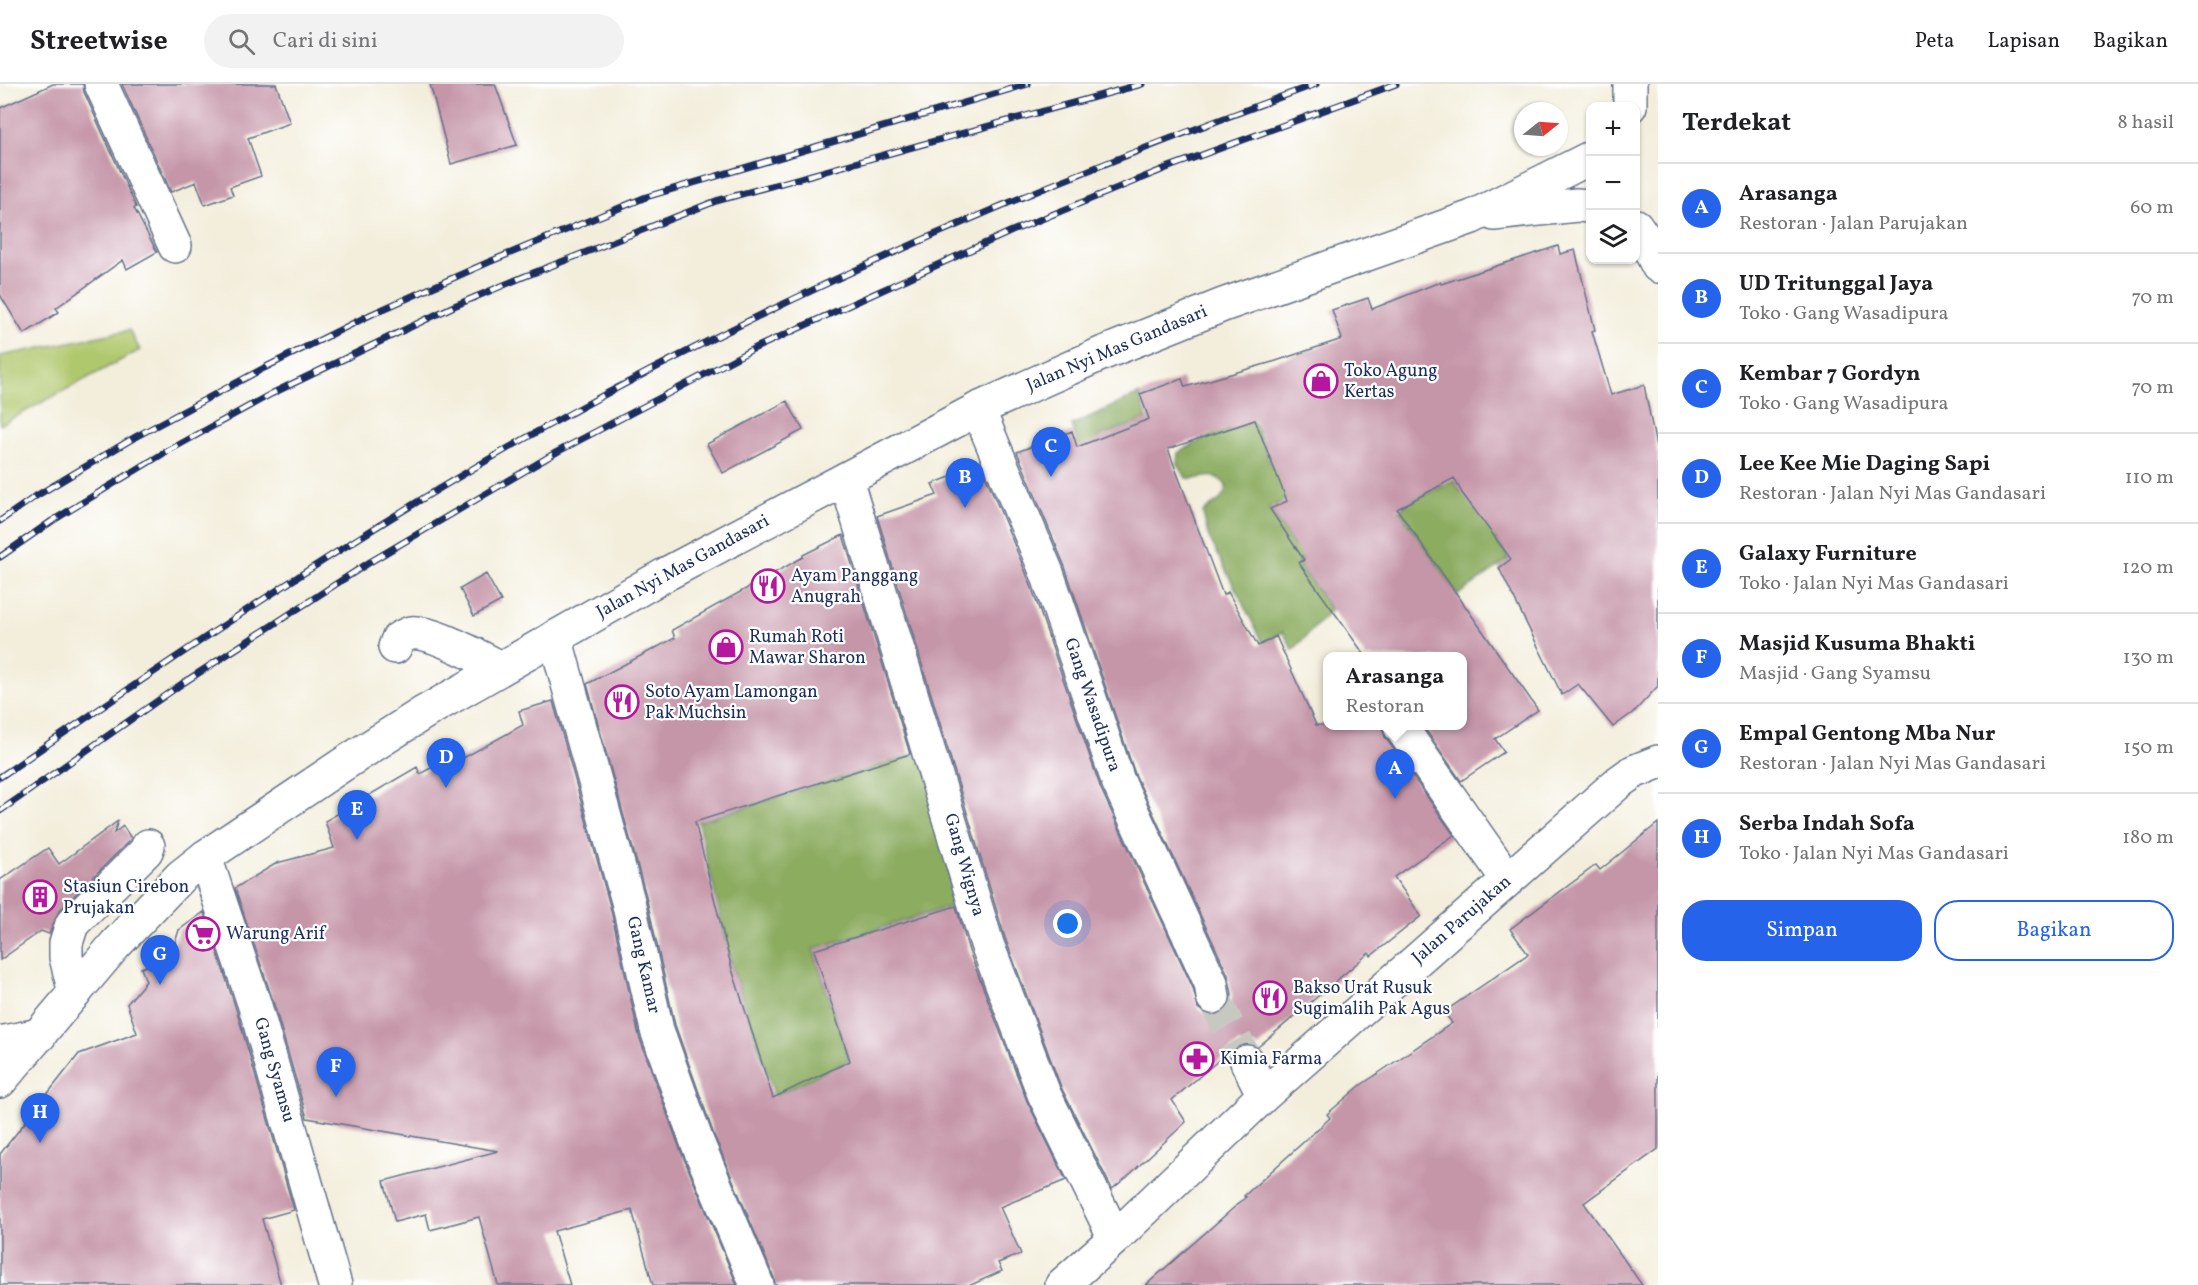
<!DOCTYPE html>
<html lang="id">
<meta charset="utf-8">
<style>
:root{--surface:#fff;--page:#f2f2f2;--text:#202124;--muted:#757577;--line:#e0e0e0;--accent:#2563eb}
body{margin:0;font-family:Vollkorn,serif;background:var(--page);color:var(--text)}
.controls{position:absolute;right:18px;top:18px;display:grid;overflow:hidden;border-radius:12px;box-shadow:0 2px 4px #0004}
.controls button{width:54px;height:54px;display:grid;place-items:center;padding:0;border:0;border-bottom:2px solid var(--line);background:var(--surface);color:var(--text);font:30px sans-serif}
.compass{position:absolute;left:1514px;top:18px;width:54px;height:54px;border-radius:50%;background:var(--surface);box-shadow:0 2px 4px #0004;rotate:73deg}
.you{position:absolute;left:1068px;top:840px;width:21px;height:21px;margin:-15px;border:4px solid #fff;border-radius:50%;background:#1a73e8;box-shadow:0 0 0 9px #1a73e833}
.badge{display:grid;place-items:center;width:39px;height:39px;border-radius:50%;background:var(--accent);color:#fff;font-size:20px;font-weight:700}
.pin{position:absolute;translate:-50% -50px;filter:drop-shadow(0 2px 3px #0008)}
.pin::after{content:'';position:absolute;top:32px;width:21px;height:18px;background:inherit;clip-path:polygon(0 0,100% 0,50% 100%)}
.popup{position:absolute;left:1323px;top:568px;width:144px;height:78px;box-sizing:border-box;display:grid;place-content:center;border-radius:12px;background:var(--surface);filter:drop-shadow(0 2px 4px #0005);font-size:20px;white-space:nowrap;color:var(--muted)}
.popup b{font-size:22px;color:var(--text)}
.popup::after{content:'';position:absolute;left:50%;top:100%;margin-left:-12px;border:12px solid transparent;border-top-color:var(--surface)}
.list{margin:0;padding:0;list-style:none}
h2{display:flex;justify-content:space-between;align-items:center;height:78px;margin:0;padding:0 24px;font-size:26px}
h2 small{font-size:20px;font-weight:400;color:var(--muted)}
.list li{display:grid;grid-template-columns:39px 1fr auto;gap:18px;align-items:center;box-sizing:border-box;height:90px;padding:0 24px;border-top:2px solid var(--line)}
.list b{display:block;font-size:22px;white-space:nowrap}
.list p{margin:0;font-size:20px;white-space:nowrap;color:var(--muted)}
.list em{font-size:20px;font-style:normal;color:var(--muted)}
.actions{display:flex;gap:12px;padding:18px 24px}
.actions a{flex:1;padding:14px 0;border:2px solid var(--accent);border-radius:24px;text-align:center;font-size:21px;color:var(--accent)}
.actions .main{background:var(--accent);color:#fff}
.icon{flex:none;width:33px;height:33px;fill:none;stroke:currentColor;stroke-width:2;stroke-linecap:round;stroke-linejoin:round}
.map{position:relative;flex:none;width:1658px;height:1201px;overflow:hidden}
header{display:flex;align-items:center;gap:36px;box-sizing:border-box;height:84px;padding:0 30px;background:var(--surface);border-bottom:2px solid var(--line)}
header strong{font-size:28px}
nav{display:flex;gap:33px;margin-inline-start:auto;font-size:21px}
.search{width:420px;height:54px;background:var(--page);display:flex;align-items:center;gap:15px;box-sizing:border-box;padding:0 21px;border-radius:33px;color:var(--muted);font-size:22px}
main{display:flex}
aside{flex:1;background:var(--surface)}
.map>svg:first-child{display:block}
.green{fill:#b0c86d;stroke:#667c66;stroke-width:1.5}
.forest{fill:#8cac60;stroke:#546e5f;stroke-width:1.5}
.building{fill:#c595a8}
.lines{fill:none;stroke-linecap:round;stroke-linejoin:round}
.minor-tunnel{stroke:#c8c8c3;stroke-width:33;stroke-dasharray:33 16;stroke-linecap:butt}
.minor-casing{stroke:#67728a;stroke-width:36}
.major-casing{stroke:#67728a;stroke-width:36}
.minor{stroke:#fff;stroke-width:33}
.major{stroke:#fff;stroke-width:33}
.rail-casing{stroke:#1b2f5e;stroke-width:7}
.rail{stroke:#fff;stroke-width:4.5;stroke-dasharray:14;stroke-linecap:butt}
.labels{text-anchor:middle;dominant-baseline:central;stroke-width:4.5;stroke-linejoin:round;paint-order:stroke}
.street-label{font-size:18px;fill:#1b2f5e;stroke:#fff}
.poi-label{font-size:18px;fill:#1b2f5e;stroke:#fff;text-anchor:start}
</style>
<header>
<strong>Streetwise</strong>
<div class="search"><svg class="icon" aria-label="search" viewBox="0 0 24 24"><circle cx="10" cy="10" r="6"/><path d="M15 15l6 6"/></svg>Cari di sini</div>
<nav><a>Peta</a><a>Lapisan</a><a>Bagikan</a></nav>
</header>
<main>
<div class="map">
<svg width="1658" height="1201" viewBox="0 0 1658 1201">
<rect width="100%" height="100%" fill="#fff"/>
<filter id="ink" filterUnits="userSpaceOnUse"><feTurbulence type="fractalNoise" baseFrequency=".0167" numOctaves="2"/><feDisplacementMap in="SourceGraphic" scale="12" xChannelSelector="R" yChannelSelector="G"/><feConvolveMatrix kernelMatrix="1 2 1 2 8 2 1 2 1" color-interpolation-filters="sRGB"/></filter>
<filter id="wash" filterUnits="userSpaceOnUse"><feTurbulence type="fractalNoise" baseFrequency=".008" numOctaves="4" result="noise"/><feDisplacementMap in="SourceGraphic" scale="24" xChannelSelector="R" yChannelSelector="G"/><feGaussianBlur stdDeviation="1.35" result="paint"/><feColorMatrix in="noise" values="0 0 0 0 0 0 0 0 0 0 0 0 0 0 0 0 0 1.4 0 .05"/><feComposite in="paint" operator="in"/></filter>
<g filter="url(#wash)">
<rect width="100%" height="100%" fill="#f3eedc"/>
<path class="green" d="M129,246L140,266L0,341V272Z"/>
<path class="forest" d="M1139,310L1147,335L1098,353L1106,376L1085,383L1072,341Z
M1254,338L1273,385L1288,381L1297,410L1269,424L1294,462L1305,458L1312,470L1298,479L1331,526L1293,566L1283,548L1263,559L1208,451L1203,429C1212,418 1226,419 1226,401C1211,385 1206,397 1186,394L1177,378L1178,369L1203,355Z
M1454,396L1461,409L1486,396L1505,450L1495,454L1509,475L1458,511L1399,426L1408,420L1403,412L1414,416Z
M922,668L965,818L813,865L849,976L775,1012L733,886L698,738Z"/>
<g id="blocks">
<path class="building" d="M53,0H83L84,8L136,123L134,124L157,168L127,185L123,176L56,224L59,228L24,250L0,211V24Z
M122,0H276L290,39L248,54L261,92L230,103L233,111L205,121L196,98L171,108Z
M430,0H495L517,61L451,80Z
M1558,162L1560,170L1575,166L1595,246L1592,247L1611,311L1644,301L1658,372V602L1635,627L1613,643L1578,600L1562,611L1499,484L1511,475L1462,409L1454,394L1397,425L1538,626L1495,655L1504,668L1461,697L1423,642H1462V573H1366L1299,479L1304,476L1270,425L1287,417L1255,336L1168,365L1223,511L1228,508L1258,562L1276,552L1316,641L1382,642L1385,653L1454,751L1394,793L1421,832L1371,872L1369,869L1258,963L1248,959L1241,961L1240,958L1172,1016L1186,1038L1127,1093L1112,1105L1061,1003L1005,854L877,432L937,411L932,400L981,381L1029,496L1101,705L1193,904L1198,924L1206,930L1216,931L1225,927L1231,919L1232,910L1228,891L1135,690L1065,483L1017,368L1072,347L1077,363L1149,335L1140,310L1182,295L1185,303L1276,277L1342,255L1332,226L1368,214L1372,225L1440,198L1441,200Z
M787,317L803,346L723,389L707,360Z
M843,451L910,670L695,738L732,885L773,1014L850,977L814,866L956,822L969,867L1027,1017L1066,1096L1000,1123L1021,1170L998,1179L1002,1187L971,1201H775L774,1194L714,1051L675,941L646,812L587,600L675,554L672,546L803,473V471Z
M486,490L501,517L474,532L460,505Z
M553,617L610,822L639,952L680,1065L737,1201H653L632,1126L554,1147L570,1201H498L479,1133L430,1146L426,1130L395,1138L384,1097L498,1067L307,1034L273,917L235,804L277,779L334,764L325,737L417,683L420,690L456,670L458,677L523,641L519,627Z
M118,737L114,749L123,742L131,754L130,756L59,827L49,850L41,847L0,876V796L48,764L59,780Z
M1658,739V1065L1584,1119L1642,1201H1146L1246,1113L1244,1112L1330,1034L1327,1030L1361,1001L1452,939L1444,928L1528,870L1510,845L1596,781L1600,786Z
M204,828L237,928L294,1126L262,1135L281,1201H0V1070L79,970L137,949L127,920L146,897L141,884L164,876L173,865L179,846Z"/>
</g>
</g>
<g filter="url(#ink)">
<use href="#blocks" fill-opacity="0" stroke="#67728a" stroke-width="1.5"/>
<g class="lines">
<path class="minor-tunnel" d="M1213,913L1247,978"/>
<g class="minor-casing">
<path id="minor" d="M101,0L175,162
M978,325L1047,489L1118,697L1211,899L1213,913
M846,395L987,860L1044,1010L1115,1154
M555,553L628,817L657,946L697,1058L757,1201
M395,563L398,555C402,553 407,550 411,549C430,546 483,575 501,584
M1400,642L1508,796
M205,773L255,922L335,1201
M75,909L66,873V859L72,840L146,767L148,762
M0,959L40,951
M1247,978L1264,1011
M1062,1201L1115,1154L1264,1011L1619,698L1633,688L1658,678"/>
</g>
<g class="major-casing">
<path id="major" d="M1630,0V22
M1494,130L1577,121L1590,122
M1636,142L1643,152L1658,182
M0,997L115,861L181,792L205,773L342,681L425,628L668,489L978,325L1101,270L1223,221L1472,133L1590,74"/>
</g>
<use href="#minor" class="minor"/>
<use href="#major" class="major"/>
<g class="rail-casing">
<path id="rail" d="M0,437L36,412L137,352L264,284L372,230L489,178L646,113L1028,0
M0,473L52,437L164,369L271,310L454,222L523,193L716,117L1142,0
M0,693C179,570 359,447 549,341C695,260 847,187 1001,122C1105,78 1210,39 1316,0
M0,727L183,599L370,478L557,368L753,265L1012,147L1169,83L1396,0"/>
</g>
<use href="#rail" class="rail"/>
</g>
</g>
<defs>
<g id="shop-ring" transform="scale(1.725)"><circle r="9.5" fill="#fff" stroke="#b5179e" stroke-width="1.5"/><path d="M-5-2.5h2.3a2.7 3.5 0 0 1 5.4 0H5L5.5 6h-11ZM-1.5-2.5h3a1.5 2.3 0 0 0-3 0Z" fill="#b5179e"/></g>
<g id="restaurant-ring" transform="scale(1.725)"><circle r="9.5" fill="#fff" stroke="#b5179e" stroke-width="1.5"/><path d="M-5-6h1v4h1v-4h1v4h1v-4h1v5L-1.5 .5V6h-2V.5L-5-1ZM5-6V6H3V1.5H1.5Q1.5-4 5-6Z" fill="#b5179e"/></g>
<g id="building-ring" transform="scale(1.725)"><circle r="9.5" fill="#fff" stroke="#b5179e" stroke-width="1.5"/><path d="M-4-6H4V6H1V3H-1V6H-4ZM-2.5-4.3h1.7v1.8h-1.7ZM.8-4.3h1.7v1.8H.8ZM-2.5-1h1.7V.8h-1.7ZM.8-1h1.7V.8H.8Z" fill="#b5179e"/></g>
<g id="supermarket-ring" transform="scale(1.725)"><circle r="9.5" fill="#fff" stroke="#b5179e" stroke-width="1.5"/><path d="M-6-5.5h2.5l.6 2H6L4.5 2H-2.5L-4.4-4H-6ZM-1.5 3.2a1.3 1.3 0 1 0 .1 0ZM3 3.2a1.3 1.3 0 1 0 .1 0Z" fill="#b5179e"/></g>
<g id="pharmacy-ring" transform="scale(1.725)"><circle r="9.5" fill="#fff" stroke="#b5179e" stroke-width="1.5"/><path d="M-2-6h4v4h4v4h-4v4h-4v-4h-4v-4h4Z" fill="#b5179e"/></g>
</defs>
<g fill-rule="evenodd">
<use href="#shop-ring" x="1321" y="297"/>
<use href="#restaurant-ring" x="768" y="502"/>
<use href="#shop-ring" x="726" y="563"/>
<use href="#restaurant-ring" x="622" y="618"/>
<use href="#building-ring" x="40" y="813"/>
<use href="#supermarket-ring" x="203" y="850"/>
<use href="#restaurant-ring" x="1270" y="914"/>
<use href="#pharmacy-ring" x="1197" y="975"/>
</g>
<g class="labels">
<g class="street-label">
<text transform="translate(1117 265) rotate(-23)">Jalan Nyi Mas Gandasari</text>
<text transform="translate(683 483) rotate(-29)">Jalan Nyi Mas Gandasari</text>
<text transform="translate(1092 621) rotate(71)">Gang Wasadipura</text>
<text transform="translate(964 781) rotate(74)">Gang Wignya</text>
<text transform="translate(1462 836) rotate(-41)">Jalan Parujakan</text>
<text transform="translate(643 881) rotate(77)">Gang Kamar</text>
<text transform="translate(274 986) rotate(74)">Gang Syamsu</text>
</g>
<g class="poi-label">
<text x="1344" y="287">Toko Agung<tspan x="1344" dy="21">Kertas</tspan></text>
<text x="791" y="492">Ayam Panggang<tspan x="791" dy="21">Anugrah</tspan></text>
<text x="749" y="553">Rumah Roti<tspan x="749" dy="21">Mawar Sharon</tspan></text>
<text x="645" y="608">Soto Ayam Lamongan<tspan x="645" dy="21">Pak Muchsin</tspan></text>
<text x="63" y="803">Stasiun Cirebon<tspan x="63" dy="21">Prujakan</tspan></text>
<text x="226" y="850">Warung Arif</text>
<text x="1293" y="904">Bakso Urat Rusuk<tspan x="1293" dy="21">Sugimalih Pak Agus</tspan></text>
<text x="1220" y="975">Kimia Farma</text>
</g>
</g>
</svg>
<div class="controls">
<button>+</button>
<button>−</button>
<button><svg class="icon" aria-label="layers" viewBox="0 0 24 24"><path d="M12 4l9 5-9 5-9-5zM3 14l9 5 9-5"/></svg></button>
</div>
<svg class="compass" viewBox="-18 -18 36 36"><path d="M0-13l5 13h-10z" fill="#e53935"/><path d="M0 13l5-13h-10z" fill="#757577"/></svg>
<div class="you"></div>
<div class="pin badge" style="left:1395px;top:715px">A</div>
<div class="popup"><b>Arasanga</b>Restoran</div>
<div class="pin badge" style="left:965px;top:424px">B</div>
<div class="pin badge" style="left:1051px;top:393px">C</div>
<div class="pin badge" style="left:446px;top:704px">D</div>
<div class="pin badge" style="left:357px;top:756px">E</div>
<div class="pin badge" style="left:336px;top:1013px">F</div>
<div class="pin badge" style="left:160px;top:901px">G</div>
<div class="pin badge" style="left:40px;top:1059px">H</div>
</div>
<aside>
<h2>Terdekat<small>8 hasil</small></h2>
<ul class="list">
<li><span class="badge">A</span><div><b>Arasanga</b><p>Restoran · Jalan Parujakan</p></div><em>60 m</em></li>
<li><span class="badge">B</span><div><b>UD Tritunggal Jaya</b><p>Toko · Gang Wasadipura</p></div><em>70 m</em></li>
<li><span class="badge">C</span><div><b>Kembar 7 Gordyn</b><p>Toko · Gang Wasadipura</p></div><em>70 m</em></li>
<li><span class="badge">D</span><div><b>Lee Kee Mie Daging Sapi</b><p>Restoran · Jalan Nyi Mas Gandasari</p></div><em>110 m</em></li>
<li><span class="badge">E</span><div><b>Galaxy Furniture</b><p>Toko · Jalan Nyi Mas Gandasari</p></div><em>120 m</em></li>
<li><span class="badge">F</span><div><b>Masjid Kusuma Bhakti</b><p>Masjid · Gang Syamsu</p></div><em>130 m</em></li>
<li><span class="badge">G</span><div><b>Empal Gentong Mba Nur</b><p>Restoran · Jalan Nyi Mas Gandasari</p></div><em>150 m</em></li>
<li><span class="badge">H</span><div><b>Serba Indah Sofa</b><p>Toko · Jalan Nyi Mas Gandasari</p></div><em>180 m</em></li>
</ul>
<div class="actions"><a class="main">Simpan</a><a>Bagikan</a></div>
</aside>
</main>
